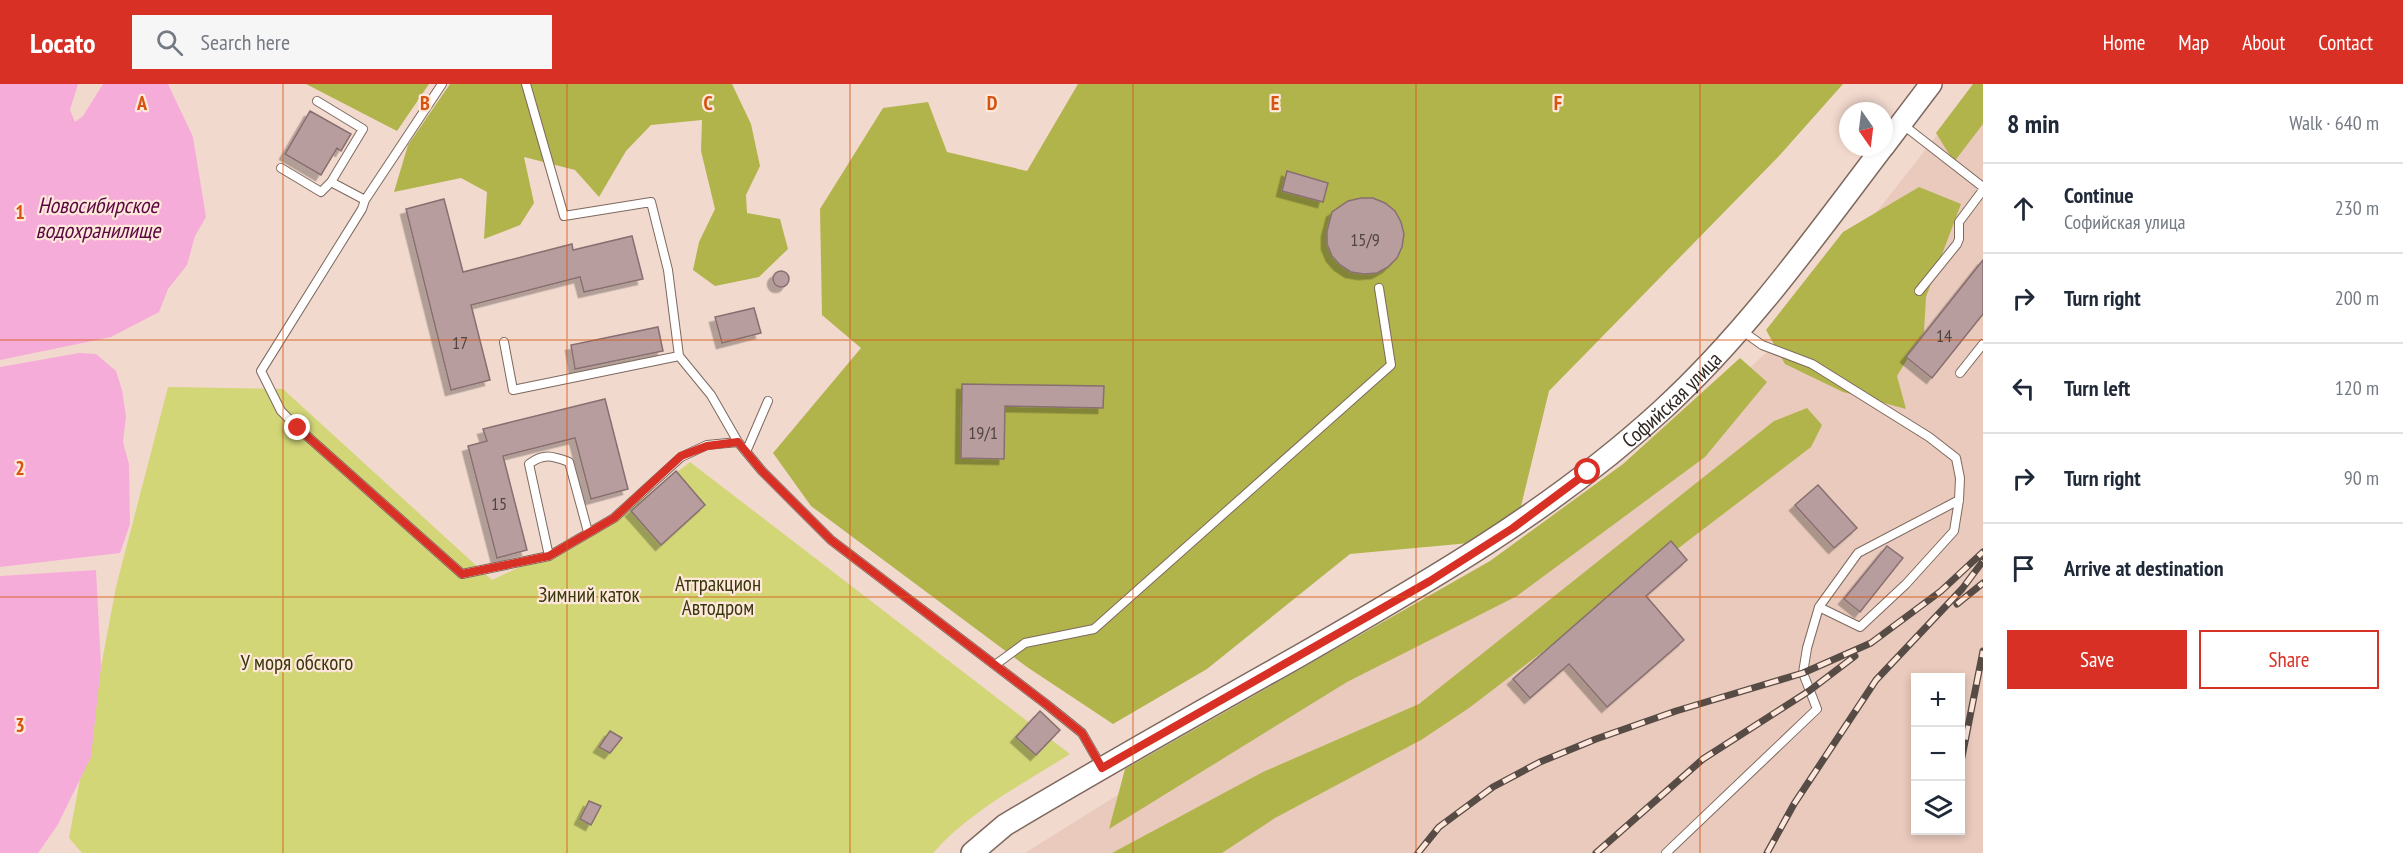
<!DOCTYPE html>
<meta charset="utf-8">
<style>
:root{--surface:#fff;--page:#f6f6f7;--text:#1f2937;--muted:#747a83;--line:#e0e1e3;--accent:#d93025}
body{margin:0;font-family:"PT Sans Narrow",sans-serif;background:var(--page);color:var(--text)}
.controls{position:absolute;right:18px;bottom:18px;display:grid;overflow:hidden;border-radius:0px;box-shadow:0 3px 9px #0003}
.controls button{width:54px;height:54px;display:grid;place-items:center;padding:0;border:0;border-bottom:2px solid var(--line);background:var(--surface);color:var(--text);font:30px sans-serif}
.compass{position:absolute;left:1839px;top:18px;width:54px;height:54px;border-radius:50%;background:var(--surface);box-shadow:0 3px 9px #0003;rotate:166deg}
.stop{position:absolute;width:18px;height:18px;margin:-14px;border:4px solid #d93025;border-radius:50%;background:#fff}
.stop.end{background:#d93025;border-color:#fff;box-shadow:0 2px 6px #0008}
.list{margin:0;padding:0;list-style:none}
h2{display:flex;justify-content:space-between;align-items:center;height:78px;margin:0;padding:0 24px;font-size:26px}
h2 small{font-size:20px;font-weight:400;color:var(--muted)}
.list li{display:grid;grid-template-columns:39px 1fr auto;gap:18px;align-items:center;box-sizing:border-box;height:90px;padding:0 24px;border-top:2px solid var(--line)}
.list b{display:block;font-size:22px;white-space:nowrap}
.list p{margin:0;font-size:20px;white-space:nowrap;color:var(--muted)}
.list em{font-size:20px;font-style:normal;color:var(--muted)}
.actions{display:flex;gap:12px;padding:18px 24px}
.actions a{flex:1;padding:14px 0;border:2px solid var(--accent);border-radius:0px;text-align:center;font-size:21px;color:var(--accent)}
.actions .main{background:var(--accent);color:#fff}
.icon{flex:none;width:33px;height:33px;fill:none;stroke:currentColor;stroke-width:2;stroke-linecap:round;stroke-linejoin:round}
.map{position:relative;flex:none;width:1983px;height:769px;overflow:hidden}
header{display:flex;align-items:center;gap:36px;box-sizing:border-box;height:84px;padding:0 30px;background:var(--accent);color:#fff}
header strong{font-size:28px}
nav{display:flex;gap:33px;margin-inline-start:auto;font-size:21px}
.search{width:420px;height:54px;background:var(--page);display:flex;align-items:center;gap:15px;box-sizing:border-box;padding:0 21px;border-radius:0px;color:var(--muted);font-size:22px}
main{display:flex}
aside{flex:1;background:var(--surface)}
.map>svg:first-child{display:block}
.built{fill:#e9cabc;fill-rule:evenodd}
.green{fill:#d2d677}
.forest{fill:#b1b44b}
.water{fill:#f6acd8}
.building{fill:#b79d9e;stroke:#886f70;stroke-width:1.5;filter:url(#shadow)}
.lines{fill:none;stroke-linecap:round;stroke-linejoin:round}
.service-casing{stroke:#7e695f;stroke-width:10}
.secondary-casing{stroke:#7e695f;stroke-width:24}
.service{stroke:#fff;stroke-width:8}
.secondary{stroke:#fff;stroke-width:21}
.rail-casing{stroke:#574b45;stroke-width:7}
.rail{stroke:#ffe7db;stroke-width:4.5;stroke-dasharray:14;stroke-linecap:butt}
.route{stroke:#d93025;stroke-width:8}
.grid{fill:none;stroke:#d6540e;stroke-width:1.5;stroke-opacity:0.55}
.labels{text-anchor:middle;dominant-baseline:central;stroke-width:4.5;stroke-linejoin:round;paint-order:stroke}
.number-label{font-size:18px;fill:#524441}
.street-label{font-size:21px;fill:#302722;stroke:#ffe7db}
.park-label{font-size:21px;fill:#37380b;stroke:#ffe7db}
.water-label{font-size:22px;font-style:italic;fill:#590842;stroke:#ffe7db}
.grid-label{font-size:20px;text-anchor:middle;font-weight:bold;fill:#d6540e;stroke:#ffe7db;stroke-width:4.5;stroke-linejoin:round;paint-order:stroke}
</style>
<header>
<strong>Locato</strong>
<div class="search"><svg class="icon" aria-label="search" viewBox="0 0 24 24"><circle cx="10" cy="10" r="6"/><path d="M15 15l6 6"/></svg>Search here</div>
<nav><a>Home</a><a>Map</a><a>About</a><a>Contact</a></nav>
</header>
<main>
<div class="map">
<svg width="1983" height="769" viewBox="0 0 1983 769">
<defs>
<filter id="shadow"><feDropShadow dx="-5.5" dy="5.5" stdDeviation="0" flood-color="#0004"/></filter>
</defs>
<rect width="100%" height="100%" fill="#f2d9ce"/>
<path class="built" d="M1977,0H1983V769H1025L1634,388L1766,269ZM1916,594H1960V746H1916Z"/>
<path class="green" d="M168,303L283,305L492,496L609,441L690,378L1070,670C1023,700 970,727 933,769H82L69,754L116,503Z"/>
<path class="forest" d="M306,0H429L397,47Z
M450,0H732L751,40L760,82L746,111L747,129L780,135L788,165L759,193L715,202L693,186L699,158L715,125L701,67L702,36L651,41L626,67L599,113L575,86L524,73L534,119L520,141L484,155L487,108L461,94L394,108L408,61Z
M1078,0H1843L1779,72L1549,307L1513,455L1350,470L1207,585L1113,640L1027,583L811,422L773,369L861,264L822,231L820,125L883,24L928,18L947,68L1027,87Z
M1973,0H1983V40L1954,78L1936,49Z
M1919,103L1961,120L1926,213L1924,248L1897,292L1906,325L1843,308L1785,280L1766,246L1843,148Z
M1740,274L1767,298L1705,373L1517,512L1347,598L1109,745L1125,685L1490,477L1623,380Z
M1807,324L1822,341L1811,363L1469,624L1421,656L1275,734L1222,769H1112L1263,688L1419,620L1774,337Z"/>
<path class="water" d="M0,0H78L70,26L75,38L83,32L103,0H168L193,53L206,133L195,152L187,181L168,205L159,228L111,253L0,276Z
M79,269L96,270L116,287L122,306L126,332L123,358L129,380L130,440L120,469L0,483V283Z
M96,486L101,582L91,673L57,742L38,769H0V492Z"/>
<path class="building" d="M310,27L351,50L341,67L337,64L321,91L285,70Z
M1287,87L1328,99L1323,118L1282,107Z
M1361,114H1373L1385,119L1395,127L1401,138L1404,150L1402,163L1397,174L1388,183L1377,189L1364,190L1351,188L1340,181L1332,172L1327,160V147L1332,128L1348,117Z
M444,115L463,188L572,160L573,166L632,152L643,195L584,208L580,193L471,221L490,296L451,306L406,125Z
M1983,176V230L1932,294L1906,273Z
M773 195a8 8 0 1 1 16 0a8 8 0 1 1-16 0Z
M754,224L761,249L722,259L715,233Z
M658,243L663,267L575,285L571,261Z
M962,300L1104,302L1103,324L1005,322L1004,375L961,374Z
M605,315L628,405L591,415L575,354L503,372L527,466L497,474L468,362L487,357L483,345Z
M676,387L705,421L661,461L631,427Z
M1818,401L1857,444L1834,464L1795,421Z
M1671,457L1687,476L1646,512L1684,556L1607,623L1569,580L1530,614L1513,595Z
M1887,462L1903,474L1860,528L1844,515Z
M1040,627L1060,646L1036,671L1016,653Z
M610,647L622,654L610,669L599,663Z
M589,717L601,722L591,741L580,735Z"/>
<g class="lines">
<g class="service-casing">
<path id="service" d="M442,0L365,116L362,125L261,287L281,327L298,344L462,490L549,472L614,434L681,373L707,361L738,358
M526,0L564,132L651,118L668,186L679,272L711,311L738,358L762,387L831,456L1046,620L1082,649L1101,682
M1902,40L1983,103
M281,84L321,108L331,98L363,45L317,17
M331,98L365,116
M1919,207L1957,160L1959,155V138L1983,106
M1741,246L1762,261L1812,280L1929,353L1956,374L1960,394L1959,416L1954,447L1906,500L1860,543L1819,523
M504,258L513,306L679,272
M1960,289L1983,260
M746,368L768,317
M549,472L529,380C544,369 552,372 569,378L588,448
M995,581L1025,559L1094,545L1391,281L1379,204
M1666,769L1817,625L1803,589L1807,564L1819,523L1858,469L1959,416"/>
</g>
<g class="secondary-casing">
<g id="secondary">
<path d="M1884,62L1931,0"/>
<path id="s1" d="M972,769L1005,741C1102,683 1200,628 1299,572C1426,499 1553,426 1662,326C1747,248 1814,154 1883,63"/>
</g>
</g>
<use href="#service" class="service"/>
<use href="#secondary" class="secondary"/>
<g class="rail-casing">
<path id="rail" d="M1957,520L1983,499
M1960,683L1983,567
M1418,769L1439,743L1493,703L1540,678L1596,655L1676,627L1803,589L1871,559L1941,507L1983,468
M1596,769L1703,675L1809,607L1855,572
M1767,769L1794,720L1876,596L1962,505L1983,477"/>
</g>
<use href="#rail" class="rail"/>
</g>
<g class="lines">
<path class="route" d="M298,344L462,490L549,472L614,434L681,372L707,362L738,358L762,387L831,456L1046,620L1082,649L1102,684L1430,497L1513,444L1588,388"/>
</g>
<path class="grid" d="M283,0V769M567,0V769M850,0V769M1133,0V769M1416,0V769M1700,0V769M0,256H1983M0,513H1983"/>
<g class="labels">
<g class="number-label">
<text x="1365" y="155">15/9</text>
<text x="1944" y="251">14</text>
<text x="460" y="258">17</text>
<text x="983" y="348">19/1</text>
<text x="499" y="419">15</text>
</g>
<g class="street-label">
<text stroke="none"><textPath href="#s1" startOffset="836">Софийская улица</textPath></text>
</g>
<g class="park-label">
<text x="718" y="499">Аттракцион<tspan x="718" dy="24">Автодром</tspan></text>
<text x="589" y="510">Зимний каток</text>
<text x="297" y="578">У моря обского</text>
</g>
<g class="water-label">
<text x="98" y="121">Новосибирское<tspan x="98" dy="25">водохранилище</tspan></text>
</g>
</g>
<g class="grid-label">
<text x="142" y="26">A</text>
<text x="425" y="26">B</text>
<text x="708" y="26">C</text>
<text x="992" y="26">D</text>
<text x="1275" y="26">E</text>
<text x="1558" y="26">F</text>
<text x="20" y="135">1</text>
<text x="20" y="391">2</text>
<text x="20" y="648">3</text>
</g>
</svg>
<div class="controls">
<button>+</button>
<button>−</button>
<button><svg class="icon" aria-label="layers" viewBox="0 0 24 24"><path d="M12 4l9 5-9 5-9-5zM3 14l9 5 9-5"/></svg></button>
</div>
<svg class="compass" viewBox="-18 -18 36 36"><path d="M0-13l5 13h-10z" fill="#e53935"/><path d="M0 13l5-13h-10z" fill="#747a83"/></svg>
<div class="stop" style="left:1588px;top:388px"></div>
<div class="stop end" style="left:298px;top:344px"></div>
</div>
<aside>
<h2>8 min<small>Walk · 640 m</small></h2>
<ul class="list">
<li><svg class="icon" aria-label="ahead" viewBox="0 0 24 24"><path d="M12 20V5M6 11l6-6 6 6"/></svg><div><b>Continue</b><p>Софийская улица</p></div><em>230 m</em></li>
<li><svg class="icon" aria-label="right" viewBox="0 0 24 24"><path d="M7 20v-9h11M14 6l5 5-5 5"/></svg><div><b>Turn right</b></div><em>200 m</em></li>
<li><svg class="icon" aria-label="left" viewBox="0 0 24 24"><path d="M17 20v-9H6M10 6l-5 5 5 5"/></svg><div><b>Turn left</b></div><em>120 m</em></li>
<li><svg class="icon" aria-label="right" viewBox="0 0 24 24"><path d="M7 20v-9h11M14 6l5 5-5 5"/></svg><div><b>Turn right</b></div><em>90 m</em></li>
<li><svg class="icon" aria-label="arrive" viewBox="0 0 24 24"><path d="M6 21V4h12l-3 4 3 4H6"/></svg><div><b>Arrive at destination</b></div></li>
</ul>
<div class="actions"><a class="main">Save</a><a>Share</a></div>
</aside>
</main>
